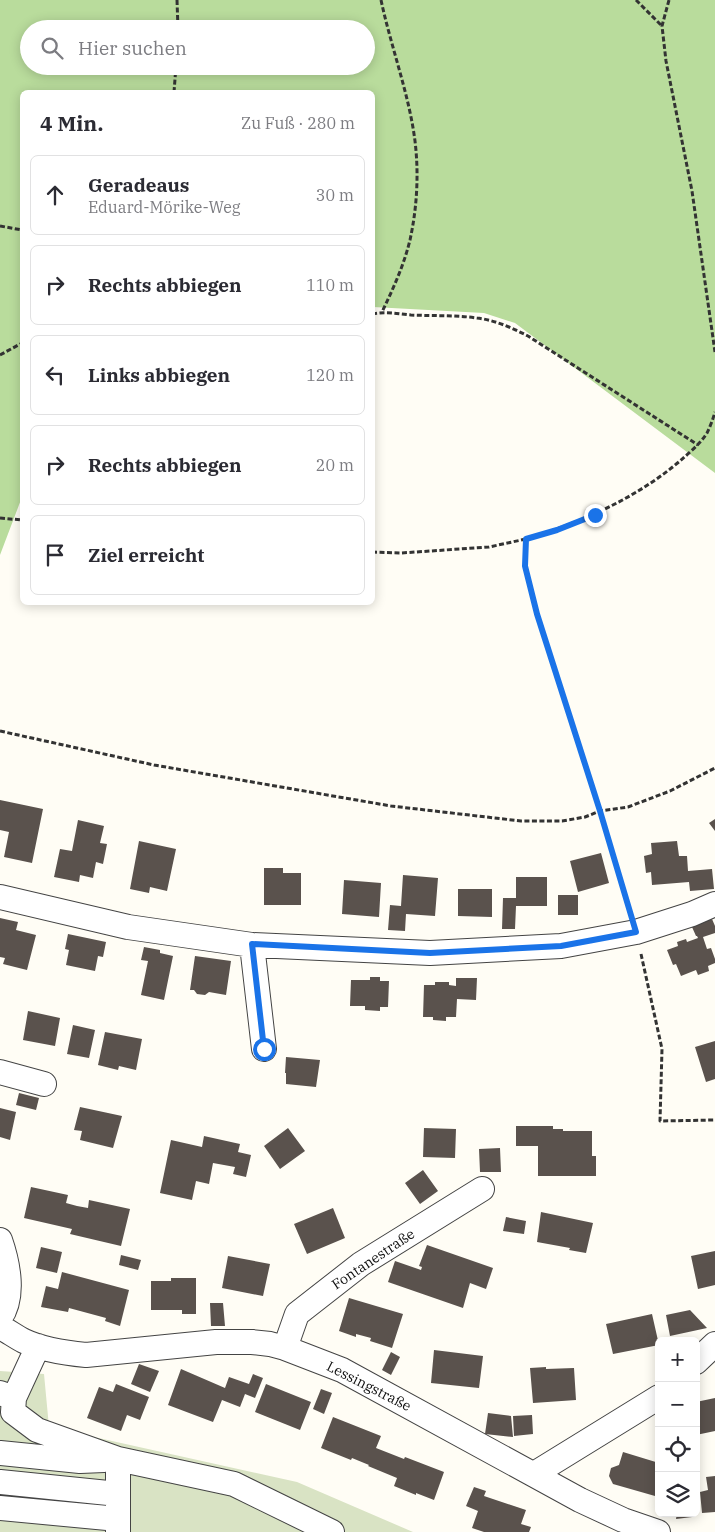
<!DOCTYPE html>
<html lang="de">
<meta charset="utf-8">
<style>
:root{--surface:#fff;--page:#f7f7f7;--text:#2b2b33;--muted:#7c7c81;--line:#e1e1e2}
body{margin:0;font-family:"IBM Plex Serif",serif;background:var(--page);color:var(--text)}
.controls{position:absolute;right:15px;bottom:15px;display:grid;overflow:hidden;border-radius:8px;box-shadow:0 2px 12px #0003}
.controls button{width:45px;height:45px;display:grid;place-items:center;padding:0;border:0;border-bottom:1px solid var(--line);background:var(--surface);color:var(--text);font:25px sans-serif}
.stop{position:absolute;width:15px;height:15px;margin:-11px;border:4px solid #1a73e8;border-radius:50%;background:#fff}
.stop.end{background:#1a73e8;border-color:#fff;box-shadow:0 1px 5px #0008}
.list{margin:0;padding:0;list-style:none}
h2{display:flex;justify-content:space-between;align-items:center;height:65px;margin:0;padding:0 20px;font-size:21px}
h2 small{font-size:16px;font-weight:400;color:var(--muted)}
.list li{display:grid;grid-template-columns:32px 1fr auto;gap:15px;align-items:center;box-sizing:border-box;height:80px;margin:0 10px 10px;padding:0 10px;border:1px solid var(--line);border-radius:8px}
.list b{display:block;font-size:19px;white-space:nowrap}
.list p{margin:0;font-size:16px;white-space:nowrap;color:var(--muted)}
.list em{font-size:16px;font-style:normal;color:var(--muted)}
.icon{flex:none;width:28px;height:28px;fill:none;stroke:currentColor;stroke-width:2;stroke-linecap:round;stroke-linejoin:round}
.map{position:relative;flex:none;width:715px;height:1532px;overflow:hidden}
.search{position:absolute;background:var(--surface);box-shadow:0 2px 12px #0003;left:20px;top:20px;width:355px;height:55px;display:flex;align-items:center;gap:12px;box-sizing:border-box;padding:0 18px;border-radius:28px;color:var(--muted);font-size:19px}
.panel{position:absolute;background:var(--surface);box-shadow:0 2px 12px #0003;left:20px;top:90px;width:355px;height:515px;border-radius:8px}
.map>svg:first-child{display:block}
.forest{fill:#b9dc9c;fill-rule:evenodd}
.cemetery{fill:#d9e3c4}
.building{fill:#5a524d}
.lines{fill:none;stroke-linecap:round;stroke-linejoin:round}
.minor-casing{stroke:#444;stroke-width:26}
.path{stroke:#333;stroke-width:3;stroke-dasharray:5 2.5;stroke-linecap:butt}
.minor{stroke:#fff;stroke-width:24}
.route{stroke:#1a73e8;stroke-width:6}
.labels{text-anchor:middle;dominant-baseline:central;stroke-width:5;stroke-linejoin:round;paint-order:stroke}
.street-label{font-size:14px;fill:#111;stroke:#fff}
</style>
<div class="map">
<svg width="715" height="1532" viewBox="0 0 715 1532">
<rect width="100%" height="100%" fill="#fffdf5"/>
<path class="forest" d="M0,0H715V473L515,323L484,313L373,307L372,92H22V497L0,555ZM29,29H366V66H29Z"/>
<path class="cemetery" d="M0,1371L44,1374L49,1427L297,1482L413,1532H0Z"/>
<path class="building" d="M0,800L43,809L32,863L4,857L9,832L0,830Z
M715,819V831L709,823Z
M78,820L104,826L100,843L107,844L103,864L96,862L93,878L80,875L79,882L54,877L60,849L72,851Z
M139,841L176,849L167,891L150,887L149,893L130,889Z
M677,841L679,856H687L688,871L712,869L714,889L690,891L689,882L652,885L651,872L646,873L644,856L652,854L651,843Z
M601,853L609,883L578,892L570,861Z
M264,868H283V873H301V905H264Z
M403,875L438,878L435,916L406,914L405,931L388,930L390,905L401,906Z
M516,877H547V906H516L515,929H502L503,898H516Z
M344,880L381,883L379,917L342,914Z
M458,889H492V917L458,916Z
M558,895H578V915H558Z
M0,918L18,922L16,930L36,935L27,970L3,964L5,958L0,957Z
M712,919L715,926V933L703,937L707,949L711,948L715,959V963L708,966L709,971L698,975L696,970L681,976L676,964L673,965L667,950L678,946L677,942L686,939L687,942L698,938L697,936H696L692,927Z
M68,934L106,942L103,957L98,956L95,971L66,965L69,950L65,949Z
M144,947L160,950V953L173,956L164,1000L141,995L148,961L141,960Z
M195,956L231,961L226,995L209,992L205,995L197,994L194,990H190Z
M370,977H380V981H389L388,1007H380V1011L365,1010V1006H350L351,980H370Z
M456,978H477L476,1000L457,999L456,1017H446V1021L433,1020V1017H423L424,985H435V982H449V985L456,986Z
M28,1011L60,1018L55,1046L23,1040Z
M73,1025L95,1030L89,1058L67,1054Z
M105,1032L142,1039L136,1070L119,1066L118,1070L98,1065Z
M715,1041V1079L706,1082L695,1047Z
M286,1057L320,1060L316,1087L286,1084V1073H285Z
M19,1093L39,1098L36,1110L16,1105Z
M80,1107L122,1116L113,1148L80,1140L82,1131L74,1130Z
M0,1108L16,1112L10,1140L0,1137Z
M516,1126H553V1129H563V1131H592V1156H596V1176H538V1146H516Z
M288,1128L305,1151L280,1169L264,1146Z
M424,1128L456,1129L455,1158L423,1157Z
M204,1136L240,1144L238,1152L251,1155L246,1177L233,1174L235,1167L213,1163L209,1184L196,1181L192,1200L160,1193L171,1140L202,1147Z
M500,1148L501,1172H480L479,1149Z
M423,1170L438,1191L420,1204L405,1183Z
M31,1187L68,1195L66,1203L77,1206L88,1208L89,1200L130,1209L121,1246L70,1234L72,1229L24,1218Z
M333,1208L345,1238L307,1254L294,1224Z
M541,1212L593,1223L586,1253L569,1250L570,1248L537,1242Z
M506,1217L526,1221L524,1234L503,1231Z
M427,1245L493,1268L486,1289L470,1283L463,1308L388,1282L395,1261L421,1270L422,1267L419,1266Z
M41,1247L62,1252L57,1273L36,1268Z
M715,1251V1285L698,1289L691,1256Z
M121,1255L141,1260L138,1270L119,1265Z
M228,1256L270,1264L263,1296L222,1288Z
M62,1272L129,1290L120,1326L105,1321L106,1318L69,1308L68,1312L41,1307L46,1286L58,1289Z
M171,1278H196V1314H182V1310H151V1281H171Z
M349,1298L403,1314L392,1348L370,1341L371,1338L356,1334V1337L339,1331Z
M210,1303H223L225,1326H211Z
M690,1310L707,1328L670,1336L666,1315Z
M652,1314L659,1345L613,1354L606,1324Z
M434,1350L483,1356L479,1388L431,1383Z
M391,1352L400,1357L391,1375L382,1370Z
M139,1364L159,1371L150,1392L131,1384Z
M546,1367V1369L574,1368L576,1400L533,1403L530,1368Z
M181,1369L225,1388L229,1377L249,1384L253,1374L263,1378L255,1398L245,1394L240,1407L222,1400L213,1422L168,1405Z
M116,1384L149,1397L140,1420L127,1415L121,1431L87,1418L99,1387L113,1392Z
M266,1384L311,1402L300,1430L255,1412Z
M321,1389L332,1393L324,1414L313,1409Z
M715,1398V1431L696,1435V1402Z
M488,1413L511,1416L513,1437L485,1434Z
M532,1415L533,1434L514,1436L513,1416Z
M333,1417L381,1436L376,1448L404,1459L405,1457L444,1472L434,1500L416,1493V1495L394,1486L397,1478L368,1466L369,1465L352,1458L351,1460L321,1448Z
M623,1452L659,1463V1483L655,1496L613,1484L609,1476L611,1468L619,1465Z
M715,1476V1512L702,1513L700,1492L708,1490L706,1477Z
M474,1487L486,1491L484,1496L526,1510L521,1524L531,1527L529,1532H484L472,1528L478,1511L466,1506Z
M677,1513H692V1517L676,1519Z"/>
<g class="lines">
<g class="minor-casing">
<path id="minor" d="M0,897L128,927L252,945L430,953L561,946L636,932L692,914L715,904
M252,945L264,1049
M0,1072L44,1084
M0,1240C8,1263 15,1297 0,1318
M0,1327C8,1331 16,1337 24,1341C43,1350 65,1353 86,1355L216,1342H252L270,1344L285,1348L342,1370L580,1500L623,1520L658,1532
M285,1348L297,1314L361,1264L482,1189
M696,1362L715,1344
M0,1393L14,1398L38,1346
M14,1398L13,1412L37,1430L118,1459
M0,1453L80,1461L104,1460
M534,1474L659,1397
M0,1482L118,1494
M0,1508L118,1519
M118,1532V1459L234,1484L332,1532"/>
</g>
<path class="path" d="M177,0L178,29
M381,0C391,47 409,94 415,141C419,174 417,208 410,240C404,265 393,289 382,312
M636,0L662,26
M669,0L662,26L666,61L692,191L715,352
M174,92L176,66
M0,226L22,230
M372,314C386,311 398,314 411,315C433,316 455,315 477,318C495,320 512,328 528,336L698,445
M0,355L22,343
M0,518L22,520
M372,552L401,553L489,547L526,539
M0,731L154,765L391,806L521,821H562L585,817L600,811L628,807L670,791L715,768
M630,911L600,811L537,614L525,566L526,539C582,522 635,499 680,461C689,453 700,444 707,433C710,427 713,419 715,412
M641,954L662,1049L660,1121L715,1120"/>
<use href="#minor" class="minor"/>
</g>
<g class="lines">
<path class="route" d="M264,1049L252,944L430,953L561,946L636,932L600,811L537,614L525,566L526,539L557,530L595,515"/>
</g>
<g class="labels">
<g class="street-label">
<text transform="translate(373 1259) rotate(-34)">Fontanestraße</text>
<text transform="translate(369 1386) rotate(27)">Lessingstraße</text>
</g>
</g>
</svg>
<div class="controls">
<button>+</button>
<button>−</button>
<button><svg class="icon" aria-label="locate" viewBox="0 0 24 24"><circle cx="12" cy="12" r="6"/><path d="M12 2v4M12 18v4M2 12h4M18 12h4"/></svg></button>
<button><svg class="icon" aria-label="layers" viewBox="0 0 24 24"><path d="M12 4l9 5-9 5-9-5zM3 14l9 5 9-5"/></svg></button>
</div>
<div class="stop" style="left:264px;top:1049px"></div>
<div class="stop end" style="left:595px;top:515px"></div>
<div class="search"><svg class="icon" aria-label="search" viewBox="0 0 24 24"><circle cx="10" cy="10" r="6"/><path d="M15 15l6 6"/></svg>Hier suchen</div>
<section class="panel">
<h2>4 Min.<small>Zu Fuß · 280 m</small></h2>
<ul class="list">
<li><svg class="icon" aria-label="ahead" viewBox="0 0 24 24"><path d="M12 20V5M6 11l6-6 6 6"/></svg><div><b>Geradeaus</b><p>Eduard-Mörike-Weg</p></div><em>30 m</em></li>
<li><svg class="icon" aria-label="right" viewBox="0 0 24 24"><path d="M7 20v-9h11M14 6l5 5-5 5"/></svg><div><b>Rechts abbiegen</b></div><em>110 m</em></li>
<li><svg class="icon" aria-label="left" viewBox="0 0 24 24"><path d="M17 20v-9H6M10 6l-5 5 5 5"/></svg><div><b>Links abbiegen</b></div><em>120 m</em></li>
<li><svg class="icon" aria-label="right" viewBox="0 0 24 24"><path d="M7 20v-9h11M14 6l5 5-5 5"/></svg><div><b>Rechts abbiegen</b></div><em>20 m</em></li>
<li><svg class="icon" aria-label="arrive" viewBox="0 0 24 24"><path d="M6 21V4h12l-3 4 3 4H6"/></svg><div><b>Ziel erreicht</b></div></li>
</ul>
</section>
</div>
